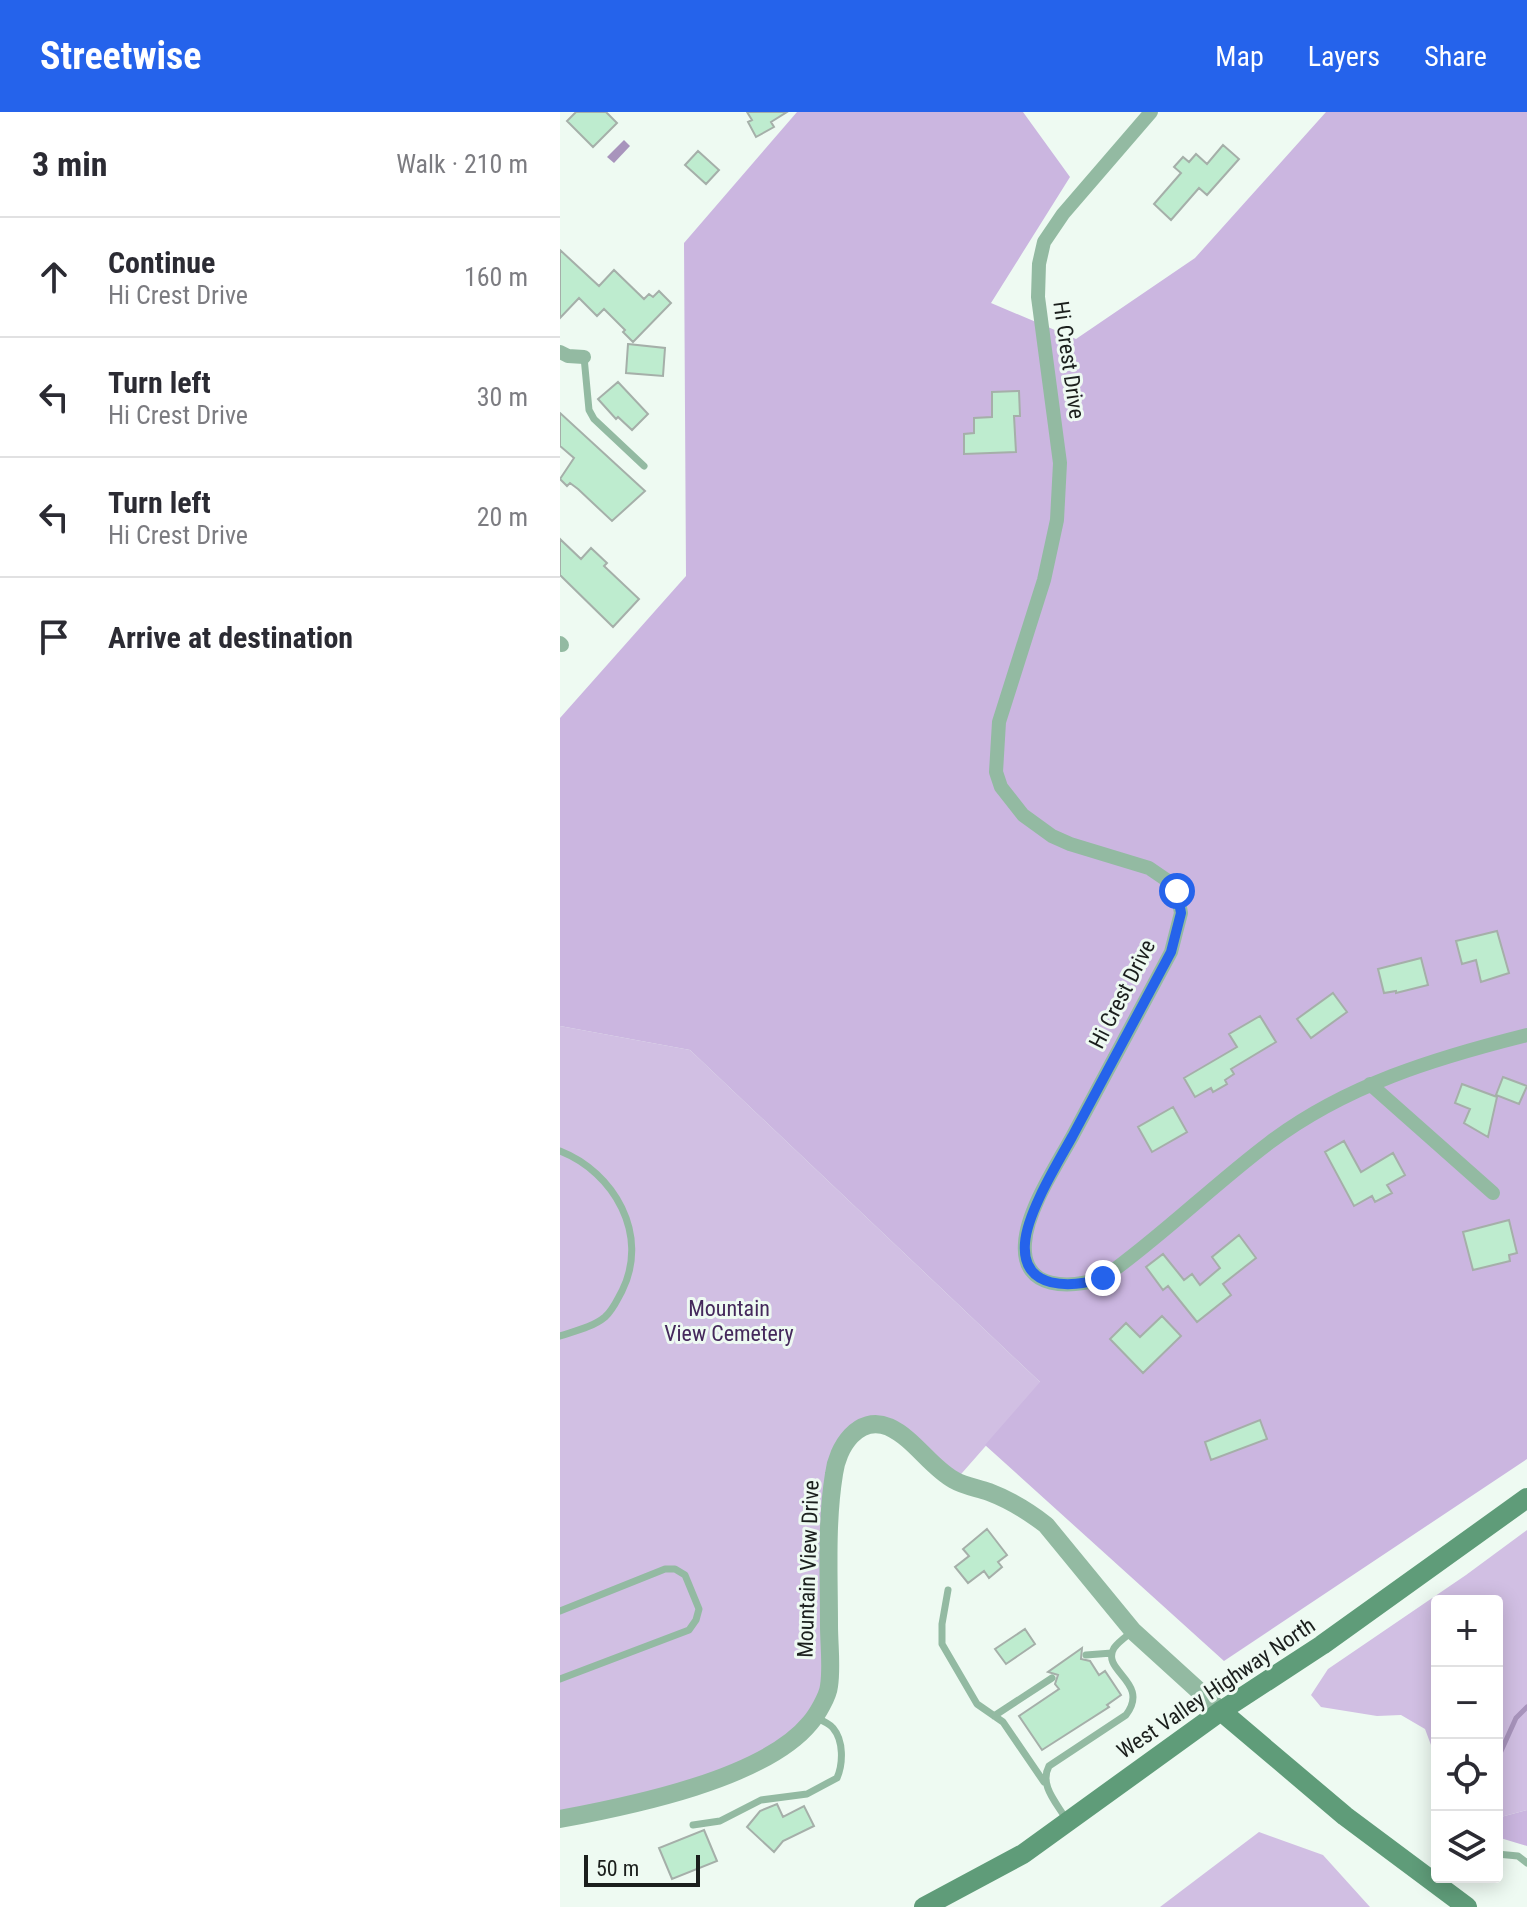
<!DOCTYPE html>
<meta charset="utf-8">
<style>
:root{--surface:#fff;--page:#f2f2f3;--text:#2b2b33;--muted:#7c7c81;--line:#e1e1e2;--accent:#2563eb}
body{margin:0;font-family:"Roboto Condensed",sans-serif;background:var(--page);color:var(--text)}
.controls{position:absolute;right:24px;bottom:24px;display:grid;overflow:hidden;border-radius:8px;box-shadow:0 4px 20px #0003}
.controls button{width:72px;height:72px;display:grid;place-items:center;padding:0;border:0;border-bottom:2px solid var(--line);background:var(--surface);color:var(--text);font:40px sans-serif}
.scale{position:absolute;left:24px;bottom:20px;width:116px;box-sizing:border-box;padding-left:8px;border:4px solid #1b1f1d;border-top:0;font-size:22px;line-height:28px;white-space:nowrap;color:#1b1f1d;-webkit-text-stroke:6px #eefaf2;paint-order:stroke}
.stop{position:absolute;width:24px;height:24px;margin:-18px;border:6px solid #2563eb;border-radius:50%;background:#fff}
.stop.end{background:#2563eb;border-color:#fff;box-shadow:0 2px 8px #0008}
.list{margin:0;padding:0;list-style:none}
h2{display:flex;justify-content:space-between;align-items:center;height:104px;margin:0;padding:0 32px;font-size:34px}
h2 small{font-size:26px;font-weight:400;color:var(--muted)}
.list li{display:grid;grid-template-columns:52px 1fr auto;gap:24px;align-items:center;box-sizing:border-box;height:120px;padding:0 32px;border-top:2px solid var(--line)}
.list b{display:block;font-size:30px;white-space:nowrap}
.list p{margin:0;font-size:26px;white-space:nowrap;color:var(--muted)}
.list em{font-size:26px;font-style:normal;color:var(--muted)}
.icon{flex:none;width:44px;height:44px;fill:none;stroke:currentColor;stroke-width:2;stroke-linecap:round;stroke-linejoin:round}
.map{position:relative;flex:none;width:967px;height:1795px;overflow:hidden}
header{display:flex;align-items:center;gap:48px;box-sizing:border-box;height:112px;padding:0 40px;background:var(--accent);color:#fff}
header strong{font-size:38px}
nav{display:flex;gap:44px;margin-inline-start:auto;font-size:28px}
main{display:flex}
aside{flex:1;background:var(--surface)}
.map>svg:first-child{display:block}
.green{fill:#d1bfe3}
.forest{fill:#cbb6e0}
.water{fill:#a894bc}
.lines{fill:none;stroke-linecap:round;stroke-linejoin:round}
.stream{stroke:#a894bc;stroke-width:5}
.building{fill:#beeccf;stroke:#a5afa9;stroke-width:2}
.service{stroke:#93baa2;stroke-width:7}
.minor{stroke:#93baa2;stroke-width:14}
.tertiary{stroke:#93baa2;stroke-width:18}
.secondary{stroke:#5f9c79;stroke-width:20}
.route{stroke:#2563eb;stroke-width:10}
.labels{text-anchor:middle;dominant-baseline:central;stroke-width:6;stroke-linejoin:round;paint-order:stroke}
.street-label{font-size:22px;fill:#1b1f1d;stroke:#eefaf2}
.park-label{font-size:22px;fill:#44285b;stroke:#eefaf2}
</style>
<header>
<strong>Streetwise</strong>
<nav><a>Map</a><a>Layers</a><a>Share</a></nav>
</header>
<main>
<aside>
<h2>3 min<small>Walk · 210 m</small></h2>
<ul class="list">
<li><svg class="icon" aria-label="ahead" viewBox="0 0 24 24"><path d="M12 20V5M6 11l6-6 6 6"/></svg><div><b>Continue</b><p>Hi Crest Drive</p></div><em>160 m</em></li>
<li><svg class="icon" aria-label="left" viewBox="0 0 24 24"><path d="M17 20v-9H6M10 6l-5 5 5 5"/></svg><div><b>Turn left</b><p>Hi Crest Drive</p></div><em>30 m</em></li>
<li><svg class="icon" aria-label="left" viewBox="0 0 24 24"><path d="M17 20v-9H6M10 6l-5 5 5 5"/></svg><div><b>Turn left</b><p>Hi Crest Drive</p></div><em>20 m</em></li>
<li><svg class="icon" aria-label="arrive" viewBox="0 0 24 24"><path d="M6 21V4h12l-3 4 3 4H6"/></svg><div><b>Arrive at destination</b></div></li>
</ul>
</aside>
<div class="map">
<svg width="967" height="1795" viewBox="0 0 967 1795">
<rect width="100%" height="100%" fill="#eefaf2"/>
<path class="green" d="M0,914L130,938L481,1271L395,1369L311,1312L280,1340L269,1576L251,1611L192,1652L0,1707Z
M967,1418V1698L937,1706V1489H877V1697L871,1693V1633L865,1617L841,1603L817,1604L761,1595L751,1583L768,1557L906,1463Z
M699,1720L763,1743L810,1795H600Z"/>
<path class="forest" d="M237,0H463L510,65L431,191L516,227L635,146L766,0H967V1347L664,1549L425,1333L480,1270L130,938L0,914V606L126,464L124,131Z
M967,1698V1734L937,1725V1706Z"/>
<path class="water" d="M64,28L70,34L54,51L47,45Z"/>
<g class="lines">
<path class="stream" d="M937,1648L956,1606L967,1595"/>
</g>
<path class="building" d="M16,0H46L57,11L33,35L7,9Z
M187,0H227L211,10L214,15L196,25L188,10L192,8Z
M663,33L679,47L647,83L639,76L611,108L594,92L621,61L614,55L623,45L629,50L636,42L647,52Z
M138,39L159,58L146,72L125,53Z
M0,138L39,174L54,158L84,187L89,182L93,185L99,179L111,191L73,230L63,220L65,218L44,197L37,204L19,186L0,206Z
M68,232L105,236L103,264L66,261Z
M58,270L88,302L72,318L58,305L56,307L38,287Z
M459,279L460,304H454L456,340L404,342V322L414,321V306L432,305V280Z
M0,301L85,379L52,409L18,377L10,371L7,374L0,367L14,346L0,334Z
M0,427L21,447L31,436L47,451L44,454L79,487L53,515L0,463Z
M937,819L949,861L921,870L916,848L902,852L896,829Z
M861,846L868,873L836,881V879L824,881L818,857Z
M773,881L787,900L751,926L737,907Z
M700,904L716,930L671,957L674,962L665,968L667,972L653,980L651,976L635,985L624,966L677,935L669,922Z
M943,965L967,974L959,992L936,983Z
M902,972L937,985L928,1025L904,1011L910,997L895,991Z
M613,995L627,1020L592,1040L578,1015Z
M784,1029L801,1060L833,1041L845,1063L827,1073L832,1081L815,1090L812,1084L794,1094L765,1040Z
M949,1108L957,1141L949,1143L950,1149L913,1158L903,1120Z
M679,1123L696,1146L663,1172L671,1183L637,1210L608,1174L603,1178L586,1155L603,1142L624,1168L632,1162L640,1173L660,1156L652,1145Z
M602,1204L621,1224L583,1261L550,1227L566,1211L580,1225Z
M700,1308L707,1327L651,1348L645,1330Z
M427,1417L447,1443L438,1450L442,1455L429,1466L424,1459L408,1471L395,1455L409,1444L403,1437Z
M465,1517L475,1532L446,1552L435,1537Z
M522,1536L521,1547L530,1549L539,1563L545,1559L561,1583L547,1593L549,1595L482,1638L459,1604L499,1577L495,1572L498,1563L488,1560Z
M217,1692L223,1705L244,1694L254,1714L223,1729L214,1740L187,1715L200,1699Z
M144,1718L157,1749L112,1767L99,1736Z"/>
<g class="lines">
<path class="service" d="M24,245L29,298L34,307L84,354
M0,1039C54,1060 90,1123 62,1179C57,1188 53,1198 45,1205C33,1215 15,1219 0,1224
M388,1478L382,1512V1532L417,1592L443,1610L484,1670
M0,1499L105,1457H115L125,1463L139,1497L136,1508L129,1518L0,1567
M526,1543L552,1541
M434,1604L492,1566
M506,1707C496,1690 479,1673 489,1654L566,1603C591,1570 540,1559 554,1536C559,1529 567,1524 573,1519
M133,1713L160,1709L201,1688L247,1682L277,1666C283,1652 284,1629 273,1616C270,1612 261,1608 256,1606
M937,1742L958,1744L967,1751"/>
<path class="minor" d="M591,0L503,102L484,130L479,152L478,185L500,351L497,408L484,468L439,610L436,660L441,675L463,703L492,724L510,732L589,756L611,771L617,779L621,801L611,840C578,901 545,963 512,1025C496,1054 467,1098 465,1131C461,1180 512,1176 543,1166C601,1125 652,1074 709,1031C786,973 875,946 967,923
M0,240L8,244L24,245
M0,531L2,533
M810,972L933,1081"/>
<path class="tertiary" d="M0,1707C70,1694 204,1667 250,1611C257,1603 268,1584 269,1574C272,1555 269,1533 269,1513C269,1464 266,1411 274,1362C277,1336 298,1302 329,1315C355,1327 370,1355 394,1368C404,1374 418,1376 429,1380C450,1388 468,1399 486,1413L573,1519L661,1599"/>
<path class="secondary" d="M661,1599L785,1704L907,1795
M364,1795L463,1742L661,1599L762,1533L967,1386"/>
</g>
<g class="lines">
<path class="route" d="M543,1166C512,1176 461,1179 465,1131C467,1101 497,1052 512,1025C545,963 578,901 611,840L621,801L617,779"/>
</g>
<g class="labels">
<g class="street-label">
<text transform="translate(509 248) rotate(82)">Hi Crest Drive</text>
<text transform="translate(562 882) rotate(-63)">Hi Crest Drive</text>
<text transform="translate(248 1457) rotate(-88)">Mountain View Drive</text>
<text transform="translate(656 1576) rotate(-34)">West Valley Highway North</text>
</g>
<g class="park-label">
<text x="169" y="1196">Mountain<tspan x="169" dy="25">View Cemetery</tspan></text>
</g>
</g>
</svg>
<div class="controls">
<button>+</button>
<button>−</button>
<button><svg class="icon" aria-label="locate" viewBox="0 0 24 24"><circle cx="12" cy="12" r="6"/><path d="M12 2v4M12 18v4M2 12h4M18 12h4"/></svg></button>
<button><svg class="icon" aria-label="layers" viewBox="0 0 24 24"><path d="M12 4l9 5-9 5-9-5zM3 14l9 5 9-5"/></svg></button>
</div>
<div class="scale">50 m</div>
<div class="stop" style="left:617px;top:779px"></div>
<div class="stop end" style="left:543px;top:1166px"></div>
</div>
</main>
